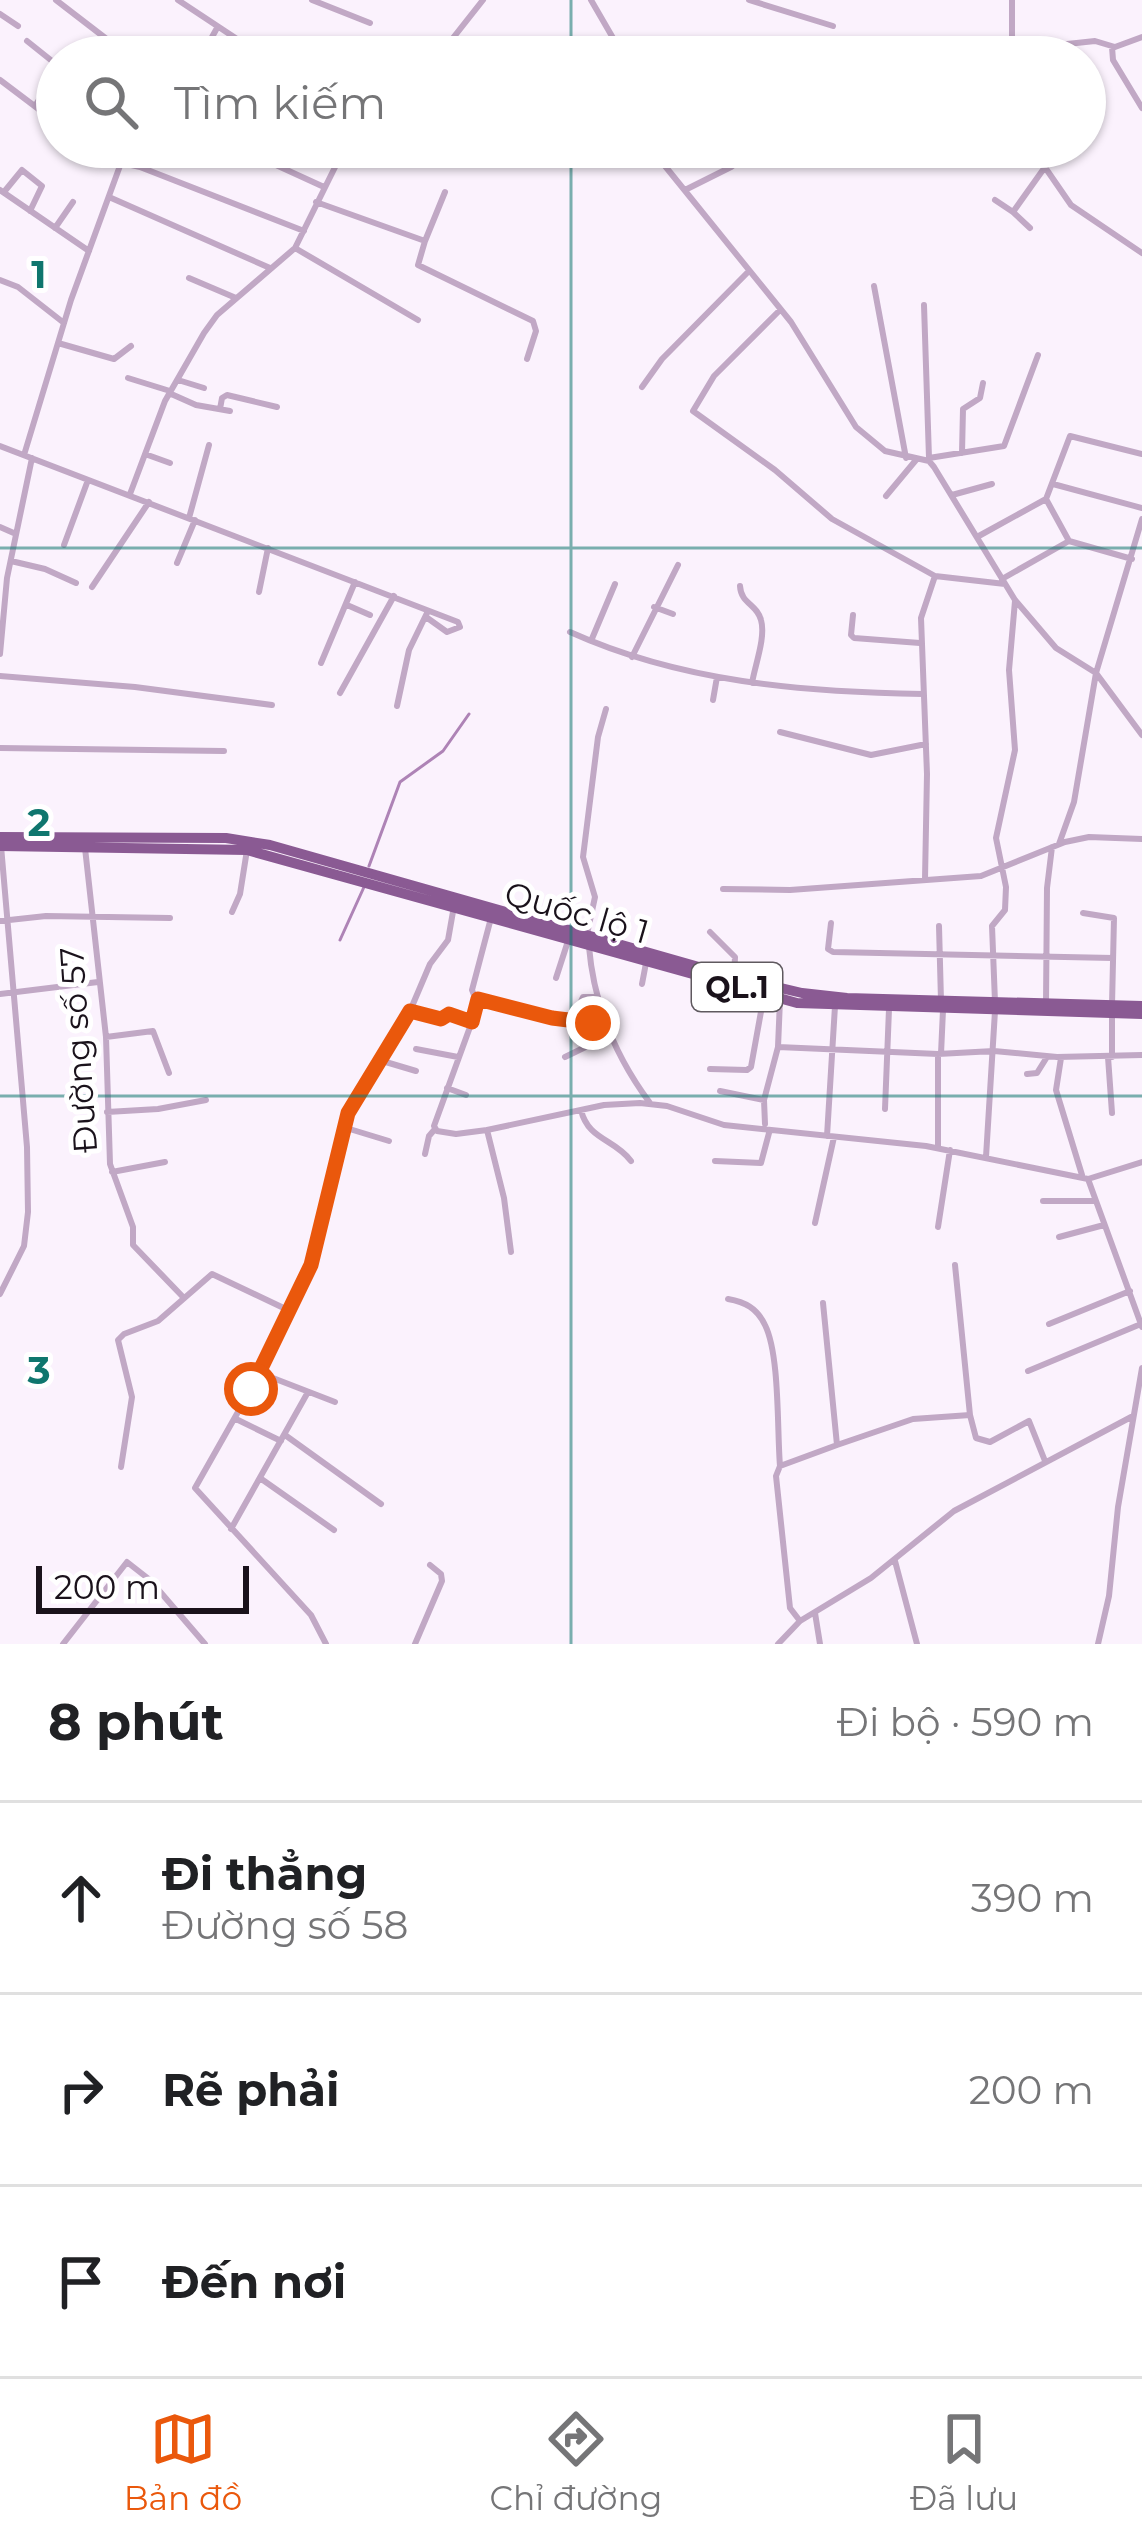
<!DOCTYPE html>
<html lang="vi">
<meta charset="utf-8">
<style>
:root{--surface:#fff;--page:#f6f6f6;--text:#202124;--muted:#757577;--line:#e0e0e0;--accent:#ea580c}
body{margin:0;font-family:Montserrat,sans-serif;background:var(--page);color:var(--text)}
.scale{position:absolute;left:36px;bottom:30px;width:213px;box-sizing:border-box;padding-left:12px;border:6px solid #1a121b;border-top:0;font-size:33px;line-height:42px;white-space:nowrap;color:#1a121b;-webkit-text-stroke:9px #fff;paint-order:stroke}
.stop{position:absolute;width:36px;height:36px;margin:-27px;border:9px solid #ea580c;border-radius:50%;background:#fff}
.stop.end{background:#ea580c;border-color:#fff;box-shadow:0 3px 12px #0008}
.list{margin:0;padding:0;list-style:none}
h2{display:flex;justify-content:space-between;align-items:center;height:156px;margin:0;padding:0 48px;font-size:51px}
h2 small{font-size:39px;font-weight:400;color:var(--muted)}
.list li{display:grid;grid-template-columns:78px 1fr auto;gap:36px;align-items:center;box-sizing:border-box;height:192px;padding:0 48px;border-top:3px solid var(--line)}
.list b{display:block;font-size:45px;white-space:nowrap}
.list p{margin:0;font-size:39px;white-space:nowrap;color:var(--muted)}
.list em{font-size:39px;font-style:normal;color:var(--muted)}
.icon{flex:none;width:66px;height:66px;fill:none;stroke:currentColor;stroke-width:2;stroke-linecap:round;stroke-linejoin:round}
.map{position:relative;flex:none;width:1142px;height:1644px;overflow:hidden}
.search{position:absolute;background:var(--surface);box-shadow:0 3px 9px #0004;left:36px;right:36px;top:36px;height:132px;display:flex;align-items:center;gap:30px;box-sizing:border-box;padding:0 42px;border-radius:66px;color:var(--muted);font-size:45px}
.sheet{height:732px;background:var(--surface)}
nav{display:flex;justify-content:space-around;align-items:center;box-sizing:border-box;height:168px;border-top:3px solid var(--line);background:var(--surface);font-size:33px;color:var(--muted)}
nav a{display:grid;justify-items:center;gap:6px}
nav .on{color:var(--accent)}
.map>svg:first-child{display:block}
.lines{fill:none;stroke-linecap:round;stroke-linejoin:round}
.stream{stroke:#ae83b6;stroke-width:3}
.minor{stroke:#c1a8c5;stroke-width:6}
.trunk{stroke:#8a5a93;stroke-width:10}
.route{stroke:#ea580c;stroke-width:15}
.grid{fill:none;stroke:#0f766e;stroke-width:3;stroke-opacity:0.55}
.labels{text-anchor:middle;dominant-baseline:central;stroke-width:10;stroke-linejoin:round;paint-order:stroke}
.shield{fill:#fff;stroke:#5f595f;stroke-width:3}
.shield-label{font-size:30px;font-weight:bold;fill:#1a121b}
.street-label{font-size:33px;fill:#1a121b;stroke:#fff}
.grid-label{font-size:39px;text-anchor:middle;font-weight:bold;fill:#0f766e;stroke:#fff;stroke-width:10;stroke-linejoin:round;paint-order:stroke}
</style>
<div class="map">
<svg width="1142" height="1644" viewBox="0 0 1142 1644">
<rect width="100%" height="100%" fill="#fbf2fd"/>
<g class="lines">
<path class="stream" d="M369,866L400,782L443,751L469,714
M340,940L364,887"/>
<path class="minor" d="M56,0L130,57
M178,0L264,57
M312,0L370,23
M591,0L624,57
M749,0L833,26
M0,14L18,26
M27,41L57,65
M1112,47L1113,60L1142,108
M1012,50L1095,41L1115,47L1142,37
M201,57L217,28
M438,57L483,0
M712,57L740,42L753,51
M1012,57V0
M0,80L57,123
M35,106L57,71
M89,147L110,160L140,167L154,147
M223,147L243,150L324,187
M352,147L401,164L419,147
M467,147L479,158
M658,147L665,166L791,322L856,427L885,451L929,461L934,467L1015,600L1056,648L1096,673L1142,735
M990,147L998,151L1004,147
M1031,147L1071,205L1142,253
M140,167L304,231
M0,190L89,251
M685,190L731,167L758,147
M4,192L22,170L42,186L30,211
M109,197L270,268
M995,200L1013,212
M316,202L425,241L445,192
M55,228L73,202
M1030,228L1013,212L1045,167
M425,241L418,265L533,321L536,331L527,359
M295,248L418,320
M189,278L236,298
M0,280L18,287L64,323
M874,286L906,458
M924,305L929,458
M780,310L714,376L693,411L775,470L832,519L935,576L921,618L927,774L925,879
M58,343L114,359L131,346
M128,378L170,391
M178,380L204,388
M642,387L662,359L748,272
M169,393L196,405L230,411
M220,409L222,398L227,395L277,407
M0,446L458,622L460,627L447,632L426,617
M962,453L963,409L980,398L983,383
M145,454L170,463
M24,455L71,300L121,163
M929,458L1004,446L1038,355
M1053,484L1142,508
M130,494L165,401L204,333L217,315L295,248L345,147
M952,495L992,484
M886,496L916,460
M189,518L209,445
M0,527L16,534
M977,537L1046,499
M64,545L88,480
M1132,559L1069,541L1046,499L1070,436L1142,454
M11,561L45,569L76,583
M177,563L195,520
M935,576L1005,584
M1002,579L1069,541
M740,586C741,604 757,604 761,620C766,637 755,665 752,683
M92,587L149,502
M259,592L268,548
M347,605L370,615
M654,607L673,614
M853,615L851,635L854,638L920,643
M570,632C681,682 801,692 923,694
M591,641L615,584
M0,654L7,578L32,458
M632,657L678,565
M321,663L355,582
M0,676L135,687L272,705
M340,693L394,596
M713,700L717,677
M397,706L409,650L427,613
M780,732L871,755L926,744
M0,748L224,751
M1059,844L1074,802L1096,673L1142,519
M85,848L106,1037L110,1164L133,1227V1245L184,1298
M723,889L790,890L981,876L1065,842L1089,837L1142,839
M232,912L240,894L247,850
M1083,913L1114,918L1112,1005
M491,918L472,990L478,1005L434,1126L437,1131L456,1134L487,1130L604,1105L640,1103L667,1106L724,1125L926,1146L1088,1179
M0,921L46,916L170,918
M831,923L828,949L833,952L1113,958
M939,926L941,1001
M710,932L735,957L734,977
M587,934L595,897L583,857L598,737L606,709
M589,947C594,1005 615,1056 650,1103
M556,978L568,941
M642,984L646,963
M0,994L98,982
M478,999L552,1018L604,1022
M780,1000L778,1047L938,1054L994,1051L1057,1057L1142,1055
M995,1002L992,926L1005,910L1006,887L996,838L1015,750L1009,670L1015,601
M1046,1003L1047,888L1052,847
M577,1010L583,997H598
M410,1011L441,1019L449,1014L472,1022
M1112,1014V1057
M106,1037L153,1031L169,1073
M416,1049L458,1057
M941,1054L943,1010
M938,1056V1148
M565,1057L610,1035
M1108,1057L1112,1113
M1061,1058L1056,1090L1082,1175
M379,1060L416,1071
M710,1069L747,1070L751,1067L764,995
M1027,1074L1037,1073L1047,1057
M447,1088L466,1095
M720,1091L764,1100L778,1047
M764,1100L765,1124
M885,1109L889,1009
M581,1110C588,1140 615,1139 631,1161
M107,1112L158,1109L206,1100
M343,1127L389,1141
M487,1130L504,1198L511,1252
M827,1136L835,1006
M425,1154L429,1136L435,1129
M986,1157L995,1011
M715,1161L761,1163L769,1133
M1142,1162L1088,1179L1142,1327
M112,1172L165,1162
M1043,1201H1094
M815,1223L834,1137
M938,1227L950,1150
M1059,1237L1104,1225
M955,1265L970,1415L976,1438L990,1442L1029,1421L1045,1461
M0,1294L24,1246L28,1212L27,1147L1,846
M728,1299C745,1302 757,1308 765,1325C780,1355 777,1431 780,1466
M1049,1324L1130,1291
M1028,1371L1141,1324
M260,1373L335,1402
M236,1419L281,1441
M285,1435L381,1504
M837,1445L913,1419L970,1415
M121,1467L132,1397L118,1340L124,1334L158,1321L212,1274L290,1311
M260,1478L334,1530
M231,1529L308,1392
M895,1561L917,1644
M815,1613L820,1644
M800,1621L790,1608L776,1476L780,1466L837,1445L823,1303
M63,1644L127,1562L150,1580L205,1644
M326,1644L311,1615L195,1488L260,1373L306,1279L343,1127L362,1087L410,1011L430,964L448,940L454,906
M415,1644L442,1581L441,1574L430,1565
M778,1644L800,1621L871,1578L954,1511L1133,1416
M1098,1644L1109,1596L1118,1507L1142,1368"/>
<path class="trunk" d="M0,837L226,838L270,845L734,977L802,993L847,998L1142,1006
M0,846L247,850L797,1003L1142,1014"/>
</g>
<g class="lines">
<path class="route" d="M251,1389L311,1265L348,1113L410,1011L441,1019L449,1014L472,1022L478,999L552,1018L593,1023"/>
</g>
<path class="grid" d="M571,0V57M571,147V1644M0,548H1142M0,1096H1142"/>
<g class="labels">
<rect class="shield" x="692" y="963" width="90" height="48" rx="9"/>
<g class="shield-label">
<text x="737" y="987">QL.1</text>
</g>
<g class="street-label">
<text transform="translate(577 912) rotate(16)">Quốc lộ 1</text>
<text transform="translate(78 1050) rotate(-94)">Đường số 57</text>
</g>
</g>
<g class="grid-label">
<text x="39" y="288">1</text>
<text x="39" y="836">2</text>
<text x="39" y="1384">3</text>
</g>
</svg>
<div class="scale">200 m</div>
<div class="stop" style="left:251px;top:1389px"></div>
<div class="stop end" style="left:593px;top:1023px"></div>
<div class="search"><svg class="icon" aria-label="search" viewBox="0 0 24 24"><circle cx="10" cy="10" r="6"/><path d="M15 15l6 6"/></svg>Tìm kiếm</div>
</div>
<section class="sheet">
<h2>8 phút<small>Đi bộ · 590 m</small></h2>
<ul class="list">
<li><svg class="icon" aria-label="ahead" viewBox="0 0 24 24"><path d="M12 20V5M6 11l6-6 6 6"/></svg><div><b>Đi thẳng</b><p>Đường số 58</p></div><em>390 m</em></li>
<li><svg class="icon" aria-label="right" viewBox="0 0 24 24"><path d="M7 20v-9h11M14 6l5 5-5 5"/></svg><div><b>Rẽ phải</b></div><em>200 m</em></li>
<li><svg class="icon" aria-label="arrive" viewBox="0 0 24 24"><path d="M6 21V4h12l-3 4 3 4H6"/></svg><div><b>Đến nơi</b></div></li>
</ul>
</section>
<nav>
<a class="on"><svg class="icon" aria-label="map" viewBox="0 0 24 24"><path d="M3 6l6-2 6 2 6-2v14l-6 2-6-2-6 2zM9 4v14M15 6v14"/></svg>Bản đồ</a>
<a><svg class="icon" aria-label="directions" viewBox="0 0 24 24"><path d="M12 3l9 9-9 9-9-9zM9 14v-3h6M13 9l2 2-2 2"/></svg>Chỉ đường</a>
<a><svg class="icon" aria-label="saved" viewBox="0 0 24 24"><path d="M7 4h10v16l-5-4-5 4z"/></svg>Đã lưu</a>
</nav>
